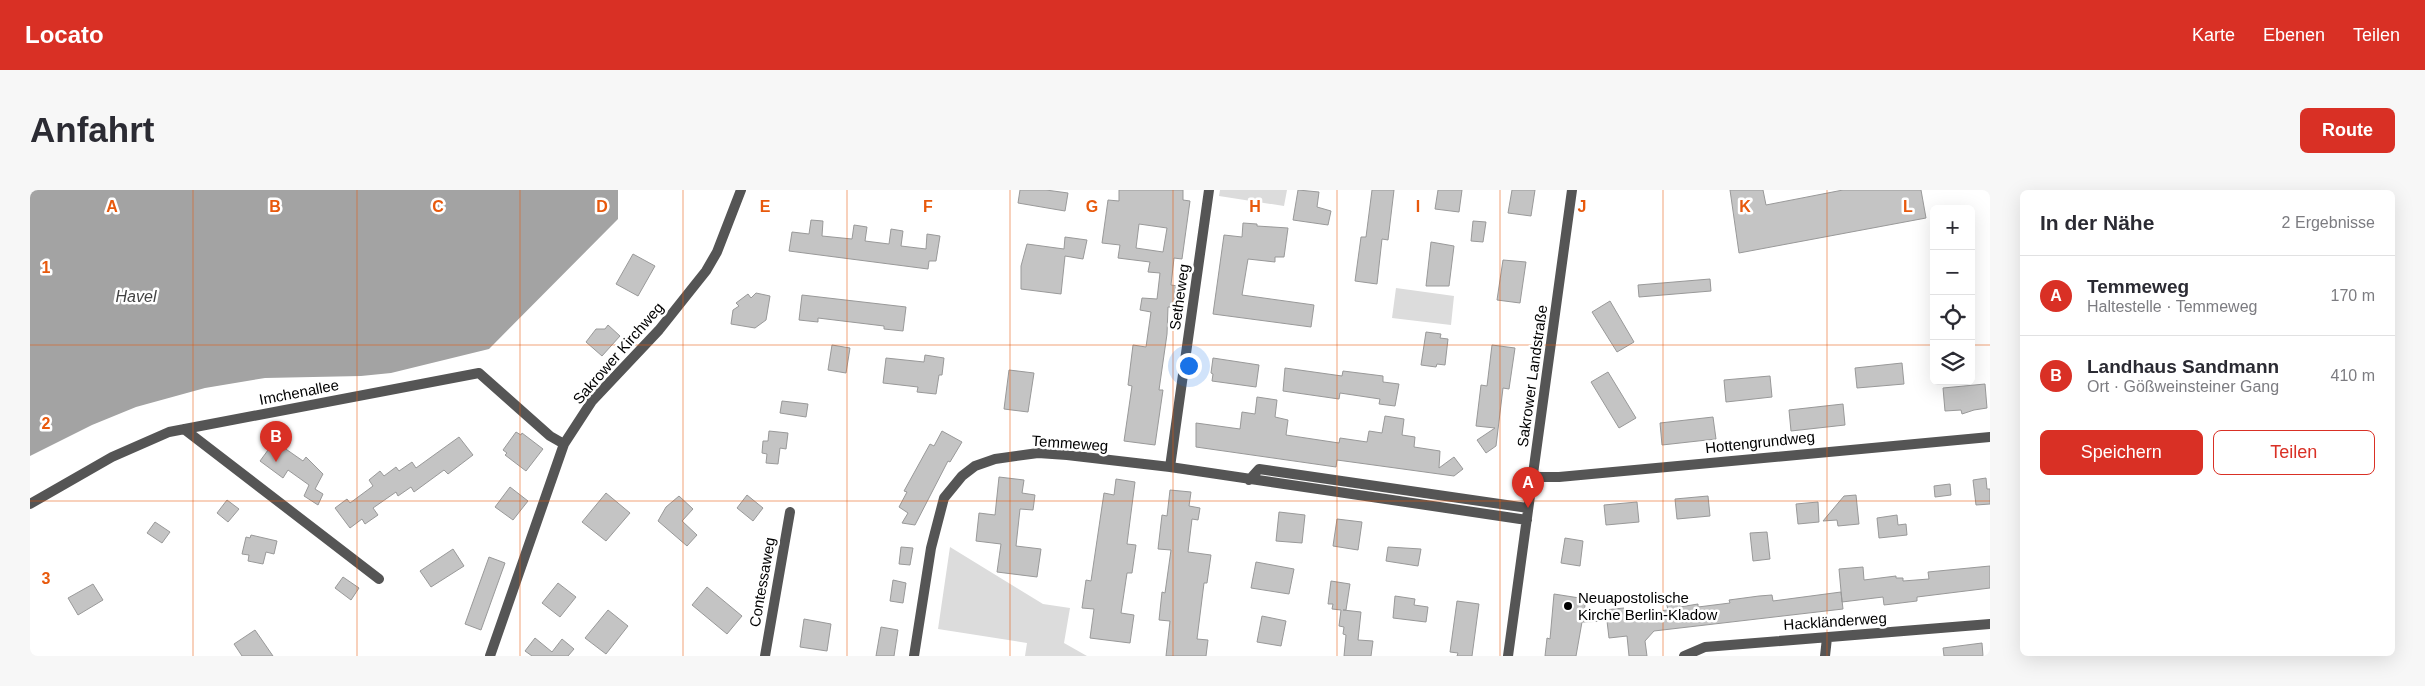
<!DOCTYPE html>
<html lang="de">
<meta charset="utf-8">
<style>
:root{--surface:#fff;--page:#f7f7f7;--text:#2b2b33;--muted:#7c7c81;--line:#e1e1e2;--accent:#d93025}
body{margin:0;font-family:Arial,sans-serif;background:var(--page);color:var(--text)}
.controls{position:absolute;right:15px;top:15px;display:grid;overflow:hidden;border-radius:8px;box-shadow:0 5px 20px #0002}
.controls button{width:45px;height:45px;display:grid;place-items:center;padding:0;border:0;border-bottom:1px solid var(--line);background:var(--surface);color:var(--text);font:25px sans-serif}
.you{position:absolute;left:1158px;top:175px;width:18px;height:18px;margin:-12px;border:4px solid #fff;border-radius:50%;background:#1a73e8;box-shadow:0 0 0 8px #1a73e833}
.badge{display:grid;place-items:center;width:32px;height:32px;border-radius:50%;background:var(--accent);color:#fff;font-size:16px;font-weight:700}
.pin{position:absolute;translate:-50% -41px;filter:drop-shadow(0 1px 2px #0008)}
.pin::after{content:'';position:absolute;top:26px;width:18px;height:15px;background:inherit;clip-path:polygon(0 0,100% 0,50% 100%)}
.list{margin:0;padding:0;list-style:none}
h2{display:flex;justify-content:space-between;align-items:center;height:65px;margin:0;padding:0 20px;font-size:21px}
h2 small{font-size:16px;font-weight:400;color:var(--muted)}
.list li{display:grid;grid-template-columns:32px 1fr auto;gap:15px;align-items:center;box-sizing:border-box;height:80px;padding:0 20px;border-top:1px solid var(--line)}
.list b{display:block;font-size:19px;white-space:nowrap}
.list p{margin:0;font-size:16px;white-space:nowrap;color:var(--muted)}
.list em{font-size:16px;font-style:normal;color:var(--muted)}
.actions{display:flex;gap:10px;padding:15px 20px}
.actions a{flex:1;padding:11px 0;border:1px solid var(--accent);border-radius:8px;text-align:center;font-size:18px;color:var(--accent)}
.actions .main{background:var(--accent);color:#fff}
.icon{flex:none;width:28px;height:28px;fill:none;stroke:currentColor;stroke-width:2;stroke-linecap:round;stroke-linejoin:round}
.map{position:relative;flex:none;width:1960px;height:466px;overflow:hidden;border-radius:8px}
header{display:flex;align-items:center;gap:30px;box-sizing:border-box;height:70px;padding:0 25px;background:var(--accent);color:#fff}
header strong{font-size:24px}
nav{display:flex;gap:28px;margin-inline-start:auto;font-size:18px}
.intro{display:flex;align-items:center;justify-content:space-between;box-sizing:border-box;height:120px;padding:0 30px}
h1{margin:0;font-size:35px}
.button{padding:12px 22px;border-radius:8px;background:var(--accent);color:#fff;font-size:18px;font-weight:700}
main{display:flex;gap:30px;padding:0 30px}
aside{flex:1;background:var(--surface);border-radius:8px;box-shadow:0 5px 20px #0002}
.map>svg:first-child{display:block}
.green{fill:#dcdcdc}
.water{fill:#a3a3a3}
.building{fill:#c4c4c4;stroke:#999;fill-rule:evenodd}
.lines{fill:none;stroke-linecap:round;stroke-linejoin:round}
.minor{stroke:#555;stroke-width:10}
.grid{fill:none;stroke:#e8590c;stroke-width:1;stroke-opacity:0.55}
.poi-dot{fill:#000;stroke:#fff;stroke-width:2}
.labels{text-anchor:middle;dominant-baseline:central;stroke-width:5;stroke-linejoin:round;paint-order:stroke}
.street-label{font-size:15px;fill:#000;stroke:#fff}
.poi-label{font-size:15px;fill:#000;stroke:#fff;text-anchor:start}
.water-label{font-size:16px;font-style:italic;fill:#444;stroke:#fff}
.grid-label{font-size:16px;text-anchor:middle;font-weight:bold;fill:#e8590c;stroke:#fff;stroke-width:5;stroke-linejoin:round;paint-order:stroke}
</style>
<header>
<strong>Locato</strong>
<nav><a>Karte</a><a>Ebenen</a><a>Teilen</a></nav>
</header>
<div class="intro"><h1>Anfahrt</h1><a class="button">Route</a></div>
<main>
<div class="map">
<svg width="1960" height="466" viewBox="0 0 1960 466">
<rect width="100%" height="100%" fill="#fff"/>
<path class="green" d="M1190,0H1257L1254,16L1189,6Z
M1366,98L1424,106L1421,135L1362,128Z
M920,357L1013,414L1040,418L1034,453L1057,466H995L997,453L908,439Z"/>
<path class="water" d="M0,0H588V29L459,159L361,183L331,186L235,188L175,198L106,217L62,235L0,266Z"/>
<path class="building" d="M990,0H1016L1038,3L1035,21L988,13Z
M1089,0H1153V10L1160,11L1152,69L1144,68L1141,95L1148,96L1145,117H1138L1137,144L1129,200H1133L1125,255L1094,251L1102,196L1098,195L1103,155L1116,157L1121,122L1110,120L1112,108L1127,109L1130,83L1118,82L1120,72L1088,68L1090,55L1072,53L1078,10L1089,11ZM1109,34L1137,38L1133,62L1106,58Z
M1268,0L1289,2L1287,17L1301,21L1298,35L1263,30Z
M1342,0H1364L1358,50L1352,49L1347,94L1325,91L1331,47H1336Z
M1408,0H1432L1429,22L1405,19Z
M1482,0H1505L1501,26L1478,23Z
M1700,0H1733L1736,15L1813,0H1891L1896,28L1709,63Z
M781,30L793,31L792,46L822,49L824,35L837,37L835,51L859,54L861,39L873,41L871,56L896,59L897,44L910,46L906,71H899L898,79L759,61L762,42L779,44Z
M1443,31L1456,32L1453,52L1441,51Z
M1213,33L1227,34V36L1258,38L1254,67H1245V72L1218,69L1212,105L1284,115L1281,137L1183,124L1194,45L1212,47Z
M1035,47L1057,50L1053,69L1035,66L1031,104L991,99V76L997,54L1034,59Z
M1401,52L1424,56L1419,96H1396Z
M603,64L625,76L608,106L586,94Z
M1473,70L1496,72L1490,113L1467,110Z
M1680,89L1681,101L1609,107L1608,95Z
M726,103L740,106L736,130L725,138L701,134L703,120L709,116L706,113L718,104L721,108Z
M772,105L876,117L873,141L854,139V136L788,128V132L769,130Z
M1580,111L1604,152L1587,162L1562,122Z
M578,135L590,146L572,166L556,152L566,139H575Z
M1396,142L1411,144L1410,148L1418,149L1415,175L1407,174L1406,177L1391,175Z
M802,155L820,158L816,183L798,180Z
M1462,155L1485,158L1479,199L1473,198L1466,256L1456,263L1447,250L1465,238L1446,236L1451,195L1457,196Z
M895,165L914,168L912,185H909L906,204L887,202L888,197L853,193L856,168L894,172Z
M1183,168L1229,175L1226,197L1182,191L1183,184L1181,183Z
M1872,173L1874,194L1827,198L1825,178Z
M1255,178L1312,186L1313,181L1353,186V192L1369,194L1365,216L1349,214L1350,209L1310,203L1309,209L1253,201Z
M979,180L1004,183L998,222L974,219Z
M1578,182L1606,228L1589,238L1561,192Z
M1740,186L1742,207L1696,212L1694,190Z
M1955,194L1957,218L1944,220L1932,224L1931,220L1915,221L1913,198Z
M1227,207L1247,210L1245,227L1258,230L1256,245L1309,253L1310,248L1337,252L1339,241L1352,243L1355,226L1374,229L1372,245L1385,247L1384,257L1410,261L1409,278L1424,267L1433,279L1424,286L1307,270L1306,277L1166,257V233L1210,239L1212,222L1225,224Z
M752,211L778,214L776,227L750,223Z
M1813,214L1815,235L1761,241L1759,220Z
M1683,227L1686,249L1632,255L1630,233Z
M739,241L758,243L756,259L750,258L748,274L736,273L737,264L732,263L733,251H738Z
M912,241L932,252L920,272L918,271L885,335L872,333L878,323L869,317L877,302L874,301L900,254L904,256Z
M486,242L491,245L492,243L513,259L496,281L475,265L477,263L473,260Z
M429,247L443,265L418,284L414,280L384,302L381,297L368,306L366,302L343,318L348,325L335,334L332,329L320,338L305,318L317,309L320,313L343,296L339,290L350,281L354,286L366,277L369,281L382,272L386,278Z
M250,255L273,271L276,267L293,284L285,299L293,304L288,315L274,306L279,295L258,280L253,288L230,271L241,256L246,260Z
M969,287L994,290L992,303L1005,305L1003,320L990,319L986,356L1011,359L1007,387L967,382L971,354L946,351L949,323L965,325Z
M1956,288L1957,299H1960V314L1946,315L1943,290Z
M1086,289L1105,292L1097,354L1106,355L1102,383H1097L1091,423L1104,425L1100,453L1060,448L1064,419L1052,418L1056,390L1061,391L1074,303L1084,305Z
M1920,294L1921,305L1905,307L1904,296Z
M480,297L498,311L483,330L465,317Z
M1140,300L1161,302L1159,316L1170,318L1168,330L1162,329L1158,362L1181,365L1177,393H1174L1167,449L1178,450L1176,466H1136L1140,431L1129,430L1132,402L1135,403L1141,360L1128,359L1132,325L1137,326Z
M576,303L600,323L576,351L552,332Z
M717,305L733,318L723,331L707,318Z
M1826,305L1829,334L1808,336L1807,330L1793,331L1814,306Z
M649,306L663,319L652,331L667,345L657,356L628,331L636,317Z
M1678,306L1680,326L1647,329L1645,309Z
M197,310L209,319L198,332L187,323Z
M1607,312L1609,332L1576,335L1574,315Z
M1788,312L1789,332L1768,334L1766,314Z
M1249,322L1275,325L1272,353L1246,351Z
M1867,325L1868,335L1876,334L1877,345L1849,348L1847,328Z
M1307,329L1332,332L1328,360L1303,356Z
M125,332L140,342L132,353L117,343Z
M1737,342L1740,369L1723,371L1720,343Z
M221,345L247,351L244,364L236,362L233,374L218,371L219,365L212,364L216,347L220,348Z
M1535,348L1553,351L1550,376L1531,373Z
M871,357L883,358L880,375L869,374Z
M1358,357L1391,359L1388,376L1356,371Z
M423,359L434,376L401,397L390,381Z
M459,367L475,373L451,440L435,434Z
M1226,372L1264,379L1259,404L1221,398Z
M1960,376V398L1887,407V411L1854,415L1853,407L1812,412L1809,379L1833,377L1834,390L1866,386V388H1873V391L1899,389L1898,382Z
M313,387L329,398L321,410L305,398Z
M863,390L876,393L873,413L860,411Z
M1301,391L1320,394L1316,420H1313L1331,422L1328,450L1343,451L1341,466H1314L1316,445L1313,444L1314,437L1309,436L1311,420L1302,419L1303,414H1298Z
M528,393L546,407L530,427L512,413Z
M63,394L73,410L48,425L38,408Z
M677,397L712,426L697,444L662,415Z
M1811,402L1813,419L1624,441L1615,451L1617,466H1599L1597,446L1579,448L1577,431L1552,432L1546,466H1515L1517,448L1520,449L1524,404L1556,409L1554,422L1594,418V424L1638,420L1636,411L1649,410L1650,417L1668,414V417L1700,413L1699,410L1729,406L1742,405L1743,411Z
M1365,406L1385,409L1384,415L1398,417L1396,432L1363,428Z
M1427,411L1449,414L1442,466H1427L1428,463L1420,462Z
M578,420L598,436L576,464L555,448Z
M1232,426L1256,431L1251,456L1227,452Z
M774,429L801,434L797,461L770,457Z
M851,437L868,440L864,466H846Z
M225,440L243,466H212L204,454Z
M505,448L522,462L532,449L544,459L538,466H502L495,461Z
M1952,453L1953,466H1914L1913,458Z"/>
<g class="lines">
<path class="minor" d="M154,239L349,389
M1140,277L1179,0
M1503,287H1529L1960,247
M1219,290L1229,279L1498,318
M0,314L82,267L139,242L449,183L520,246L534,254
M460,466L534,254L562,211L629,140L676,81L687,62L711,0
M735,466L760,322
M884,466L901,358L914,308L932,286L945,276L965,269L1008,263L1037,265L1140,277L1497,330
M1478,466L1542,0
M1654,466L1675,457L1960,434
M1795,466L1797,448"/>
</g>
<path class="grid" d="M163,0V466M327,0V466M490,0V466M653,0V466M817,0V466M980,0V466M1143,0V466M1307,0V466M1470,0V466M1633,0V466M1797,0V466M0,155H1904M1941,155H1960M0,311H1960"/>
<circle class="poi-dot" cx="1538" cy="416" r="5"/>
<g class="labels">
<g class="street-label">
<text transform="translate(1149 107) rotate(-82)">Setheweg</text>
<text transform="translate(588 163) rotate(-49)">Sakrower Kirchweg</text>
<text transform="translate(1502 186) rotate(-82)">Sakrower Landstraße</text>
<text transform="translate(269 202) rotate(-11)">Imchenallee</text>
<text transform="translate(1730 252) rotate(-6)">Hottengrundweg</text>
<text transform="translate(1040 253) rotate(4)">Temmeweg</text>
<text transform="translate(732 392) rotate(-80)">Contessaweg</text>
<text transform="translate(1805 431) rotate(-4)">Hackländerweg</text>
</g>
<g class="poi-label">
<text x="1548" y="407">Neuapostolische<tspan x="1548" dy="17">Kirche Berlin-Kladow</tspan></text>
</g>
<g class="water-label">
<text x="106" y="106">Havel</text>
</g>
</g>
<g class="grid-label">
<text x="82" y="22">A</text>
<text x="245" y="22">B</text>
<text x="408" y="22">C</text>
<text x="572" y="22">D</text>
<text x="735" y="22">E</text>
<text x="898" y="22">F</text>
<text x="1062" y="22">G</text>
<text x="1225" y="22">H</text>
<text x="1388" y="22">I</text>
<text x="1552" y="22">J</text>
<text x="1715" y="22">K</text>
<text x="1878" y="22">L</text>
<text x="16" y="83">1</text>
<text x="16" y="239">2</text>
<text x="16" y="394">3</text>
</g>
</svg>
<div class="controls">
<button>+</button>
<button>−</button>
<button><svg class="icon" aria-label="locate" viewBox="0 0 24 24"><circle cx="12" cy="12" r="6"/><path d="M12 2v4M12 18v4M2 12h4M18 12h4"/></svg></button>
<button><svg class="icon" aria-label="layers" viewBox="0 0 24 24"><path d="M12 4l9 5-9 5-9-5zM3 14l9 5 9-5"/></svg></button>
</div>
<div class="you"></div>
<div class="pin badge" style="left:1498px;top:318px">A</div>
<div class="pin badge" style="left:246px;top:272px">B</div>
</div>
<aside>
<h2>In der Nähe<small>2 Ergebnisse</small></h2>
<ul class="list">
<li><span class="badge">A</span><div><b>Temmeweg</b><p>Haltestelle · Temmeweg</p></div><em>170 m</em></li>
<li><span class="badge">B</span><div><b>Landhaus Sandmann</b><p>Ort · Gößweinsteiner Gang</p></div><em>410 m</em></li>
</ul>
<div class="actions"><a class="main">Speichern</a><a>Teilen</a></div>
</aside>
</main>
